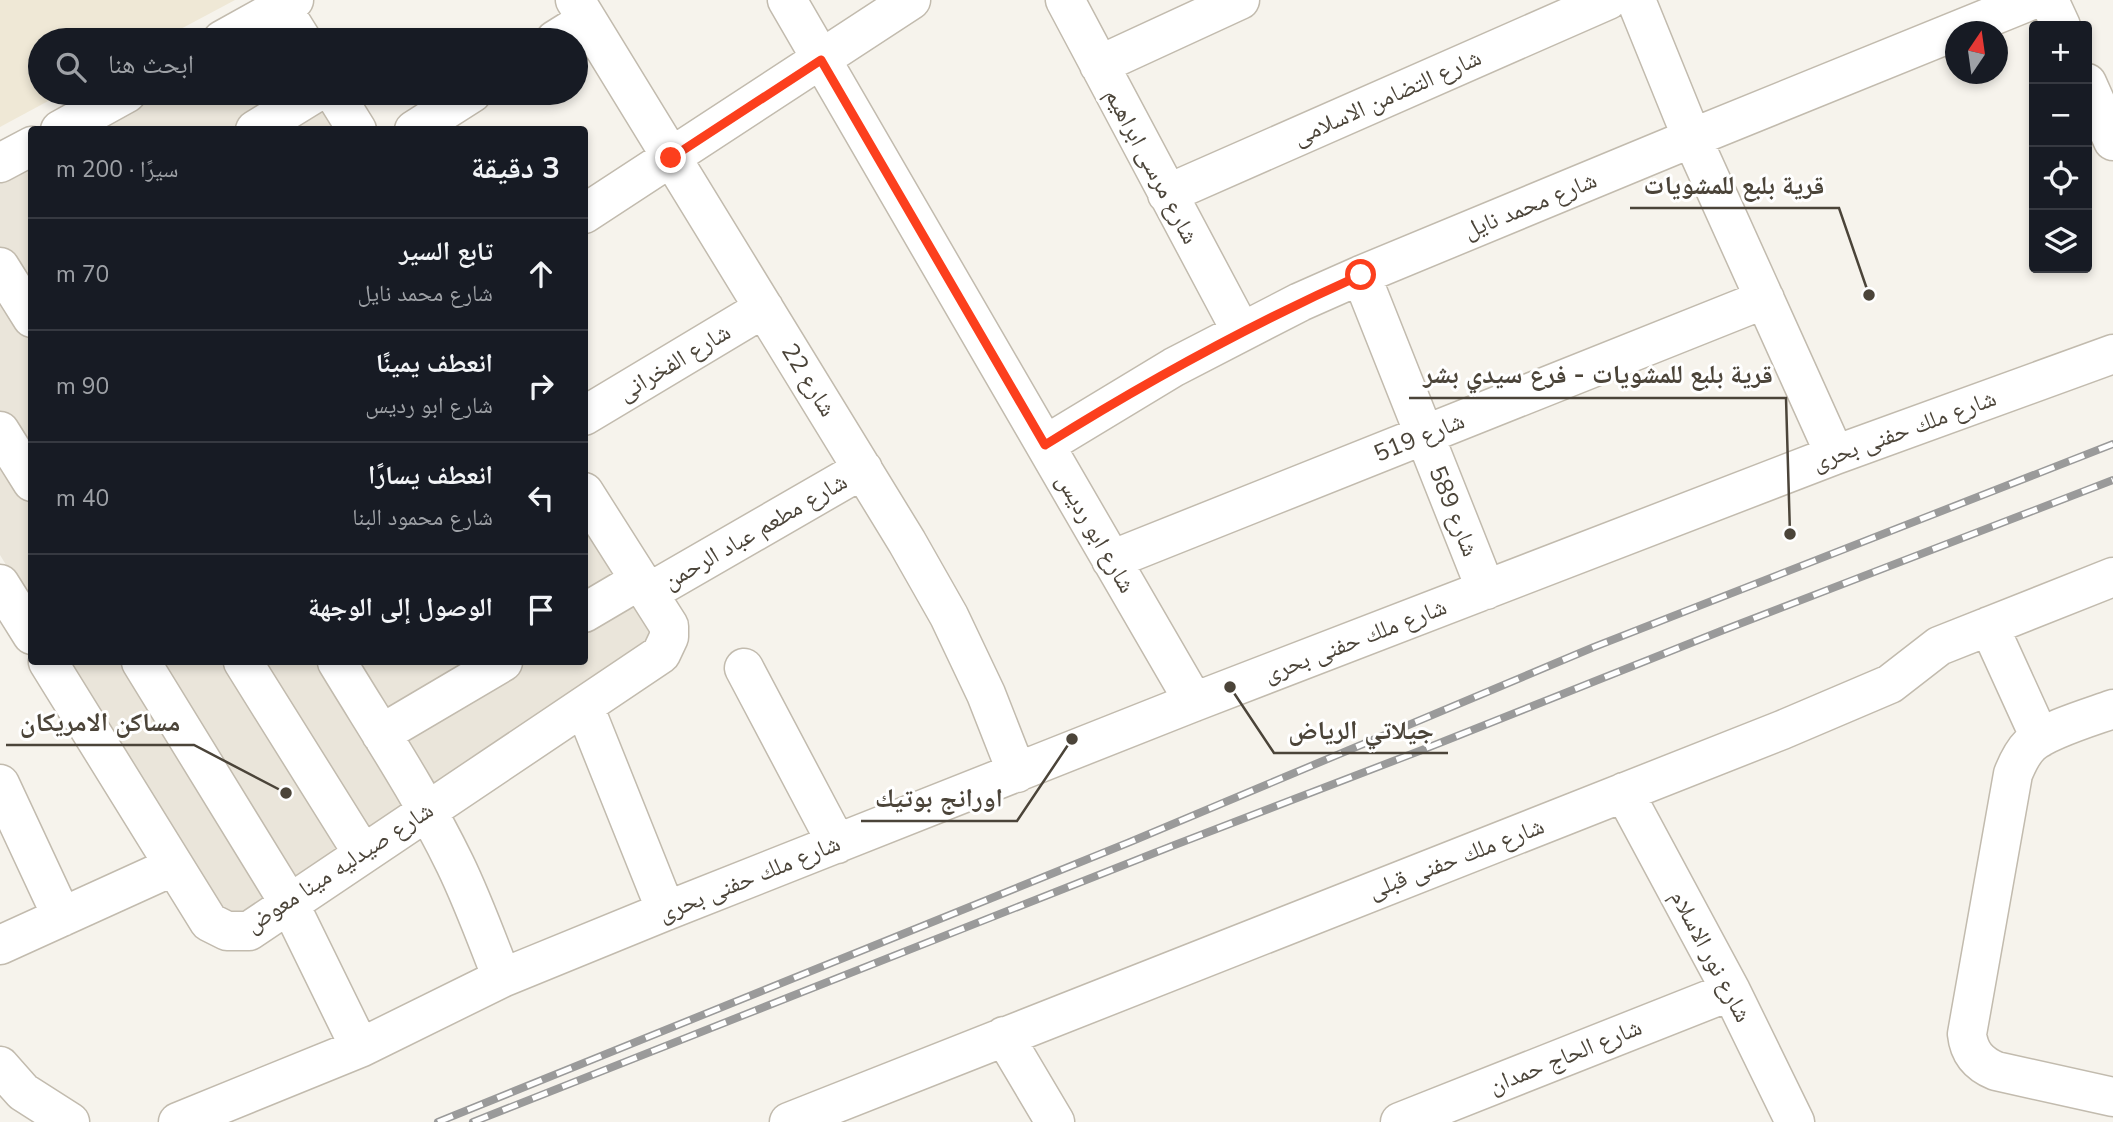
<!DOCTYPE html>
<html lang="ar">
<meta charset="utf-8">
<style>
:root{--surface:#171b24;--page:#20242c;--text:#f1f3f6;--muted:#9ea1a6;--line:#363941}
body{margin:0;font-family:"Nunito Sans","Noto Naskh Arabic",sans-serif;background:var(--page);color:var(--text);direction:rtl}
.controls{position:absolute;right:21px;top:21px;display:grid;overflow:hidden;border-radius:7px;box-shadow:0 4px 10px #0003}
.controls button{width:63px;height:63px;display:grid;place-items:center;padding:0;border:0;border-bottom:2px solid var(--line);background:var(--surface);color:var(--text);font:35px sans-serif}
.compass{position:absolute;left:1945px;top:21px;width:63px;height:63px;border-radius:50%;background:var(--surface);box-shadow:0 4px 10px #0003;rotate:13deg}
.stop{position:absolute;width:21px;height:21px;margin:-16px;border:5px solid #fc3f1d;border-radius:50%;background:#fff}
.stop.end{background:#fc3f1d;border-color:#fff;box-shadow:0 2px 7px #0008}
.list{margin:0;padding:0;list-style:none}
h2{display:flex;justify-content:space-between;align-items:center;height:91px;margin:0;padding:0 28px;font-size:30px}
h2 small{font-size:23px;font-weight:400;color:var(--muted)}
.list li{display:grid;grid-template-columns:46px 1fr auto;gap:21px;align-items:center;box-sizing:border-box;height:112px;padding:0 28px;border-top:2px solid var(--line)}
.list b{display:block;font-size:26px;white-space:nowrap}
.list p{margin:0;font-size:23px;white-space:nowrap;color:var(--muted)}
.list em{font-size:23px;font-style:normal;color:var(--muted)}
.icon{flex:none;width:38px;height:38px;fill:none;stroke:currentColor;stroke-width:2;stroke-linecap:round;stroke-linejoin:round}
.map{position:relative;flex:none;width:2113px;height:1122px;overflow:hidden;direction:ltr}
.search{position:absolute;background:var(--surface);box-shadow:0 4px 10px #0003;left:28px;top:28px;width:560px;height:77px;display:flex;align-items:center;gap:18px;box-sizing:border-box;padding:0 24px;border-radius:38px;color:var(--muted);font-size:26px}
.panel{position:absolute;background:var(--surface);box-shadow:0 4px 10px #0003;left:28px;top:126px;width:560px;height:539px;border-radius:7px;direction:rtl}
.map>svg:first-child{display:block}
.residential{fill:#eae5da}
.education{fill:#efe8d6}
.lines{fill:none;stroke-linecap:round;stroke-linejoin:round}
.minor-casing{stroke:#c2bbae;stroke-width:41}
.minor{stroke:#fff;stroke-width:38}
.rail-casing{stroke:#9a9a9a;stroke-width:8}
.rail{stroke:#fff;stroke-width:5;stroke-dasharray:16;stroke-linecap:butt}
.route{stroke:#fc3f1d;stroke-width:9}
.labels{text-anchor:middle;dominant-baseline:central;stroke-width:6;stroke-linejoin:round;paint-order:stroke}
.street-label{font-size:24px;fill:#4b4439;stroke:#fff}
.leader{fill:none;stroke:#4b4439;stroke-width:2.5}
.callout-dot{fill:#4b4439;stroke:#fff;stroke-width:2.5}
.callout-label{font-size:26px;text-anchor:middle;font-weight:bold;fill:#4b4439;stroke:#fff;stroke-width:6;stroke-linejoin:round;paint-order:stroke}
</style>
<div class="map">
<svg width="2113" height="1122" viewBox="0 0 2113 1122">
<rect width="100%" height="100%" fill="#f6f3ec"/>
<path class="residential" d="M150,93H323L346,130H84Z
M31,159V606L0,555V177Z
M585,516L660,639L227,924L66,662H584Z"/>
<path class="education" d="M0,0H235L160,40H40V93H63L0,127Z"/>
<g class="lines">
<g class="minor-casing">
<path id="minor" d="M277,0L302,40
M575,0L907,542L949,616L986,694L1017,773
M787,0L1194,702
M1065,0L1241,331
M1636,0L1692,138L1835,455
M2049,0L2061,26
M222,40L294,0
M555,40L587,20
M1099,65L1240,0
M2087,83L2113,141
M334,93L357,130
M60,130L127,93
M255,130L315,93
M414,130L472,93
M0,163L32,146
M1167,194L1608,0
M584,214L911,0
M0,267L32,318
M1361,275L1486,590
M584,416L764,308
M0,431L32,482
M1045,445L1174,367L1300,302L1361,275L1692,138L2032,0
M1111,560L1765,299
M0,584L32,635
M648,593L863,469
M584,613L640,580
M1989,626L2040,738
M48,662L209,922L227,931H249L661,654L669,637V626L584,492
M141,662L289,903L360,1048
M243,662L363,854
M337,662C377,728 421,794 455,864C473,901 487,940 502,978
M744,668L837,844
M584,706L666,911
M2113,709C2091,717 2046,730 2030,745C2022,753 2017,764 2013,774L1967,1034C1969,1053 1979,1064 1996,1071L2113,1097
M381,734L503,662
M0,784L62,917
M1624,792L1731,991L1795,1122
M0,945L174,866
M1004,1036L1055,1122
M0,1066L23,1092L70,1122
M178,1122L360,1048L502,978L666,911L1194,702L1835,455L2113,354
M789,1122L1782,730L1890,684L1939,646L2113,577
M1400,1122L1731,991"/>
</g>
<use href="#minor" class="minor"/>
<g class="rail-casing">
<path id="rail" d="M438,1122L1130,842L1594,647L2113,444
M473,1122L1172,846L1422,750L1721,631L2113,480"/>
</g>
<use href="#rail" class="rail"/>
</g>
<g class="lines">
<path class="route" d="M671,158L821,60L1045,445C1149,380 1249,325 1361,275"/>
</g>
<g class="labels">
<g class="street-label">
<text transform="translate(1387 97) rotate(-24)">شارع التضامن الاسلامى</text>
<text transform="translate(1152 166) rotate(62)">شارع مرسى ابراهيم</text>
<text transform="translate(1530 205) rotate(-22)">شارع محمد نايل</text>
<text transform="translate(674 362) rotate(-31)">شارع الفخرانى</text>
<text transform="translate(809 380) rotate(58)">شارع 22</text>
<text transform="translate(1904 430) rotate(-20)">شارع ملك حفنى بحرى</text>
<text transform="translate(1419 437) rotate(-22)">شارع 519</text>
<text transform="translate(1454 511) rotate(68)">شارع 589</text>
<text transform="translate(755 531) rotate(-30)">شارع مطعم عباد الرحمن</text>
<text transform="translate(1096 533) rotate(60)">شارع ابو رديس</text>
<text transform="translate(1355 640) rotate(-21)">شارع ملك حفنى بحرى</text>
<text transform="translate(1456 858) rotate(-21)">شارع ملك حفنى قبلى</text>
<text transform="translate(339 867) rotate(-33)">شارع صيدليه مينا معوض</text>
<text transform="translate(749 878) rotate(-22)">شارع ملك حفنى بحرى</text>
<text transform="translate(1711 956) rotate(62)">شارع نور الاسلام</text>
<text transform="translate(1565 1056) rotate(-22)">شارع الحاج حمدان</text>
</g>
</g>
<path class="leader" d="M1869 295L1839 208H1630M1790 534L1786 398H1409M286 793L194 745H6M1230 687L1274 753H1448M1072 739L1017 821H861"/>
<g class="callout-dot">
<circle cx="1869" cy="295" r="7"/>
<circle cx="1790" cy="534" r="7"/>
<circle cx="286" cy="793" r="7"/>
<circle cx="1230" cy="687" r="7"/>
<circle cx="1072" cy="739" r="7"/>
</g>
<g class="callout-label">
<text x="1734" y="194">قرية بلبع للمشويات</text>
<text x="1598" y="383">قرية بلبع للمشويات - فرع سيدي بشر</text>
<text x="100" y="731">مساكن الامريكان</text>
<text x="1361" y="739">جيلاتي الرياض</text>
<text x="939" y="807">اورانج بوتيك</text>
</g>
</svg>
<div class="controls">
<button>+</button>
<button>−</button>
<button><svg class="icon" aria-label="locate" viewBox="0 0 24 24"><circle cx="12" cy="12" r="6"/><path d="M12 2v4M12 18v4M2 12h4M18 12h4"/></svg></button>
<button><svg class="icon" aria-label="layers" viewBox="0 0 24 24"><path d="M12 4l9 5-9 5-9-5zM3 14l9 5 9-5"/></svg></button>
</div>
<svg class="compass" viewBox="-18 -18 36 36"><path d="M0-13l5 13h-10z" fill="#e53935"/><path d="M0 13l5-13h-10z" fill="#9ea1a6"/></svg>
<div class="stop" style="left:1361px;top:275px"></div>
<div class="stop end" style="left:671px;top:158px"></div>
<div class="search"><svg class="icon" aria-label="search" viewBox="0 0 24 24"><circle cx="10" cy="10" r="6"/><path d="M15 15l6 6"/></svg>ابحث هنا</div>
<section class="panel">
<h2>3 دقيقة<small>سيرًا · 200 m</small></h2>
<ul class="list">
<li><svg class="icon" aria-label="ahead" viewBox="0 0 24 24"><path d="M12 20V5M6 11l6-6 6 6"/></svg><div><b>تابع السير</b><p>شارع محمد نايل</p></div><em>70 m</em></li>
<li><svg class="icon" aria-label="right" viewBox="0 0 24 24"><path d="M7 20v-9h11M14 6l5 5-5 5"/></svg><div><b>انعطف يمينًا</b><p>شارع ابو رديس</p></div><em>90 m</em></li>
<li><svg class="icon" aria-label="left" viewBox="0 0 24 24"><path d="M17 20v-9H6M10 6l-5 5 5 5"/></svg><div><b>انعطف يسارًا</b><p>شارع محمود البنا</p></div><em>40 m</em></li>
<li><svg class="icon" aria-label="arrive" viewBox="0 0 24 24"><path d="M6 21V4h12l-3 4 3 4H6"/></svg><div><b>الوصول إلى الوجهة</b></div></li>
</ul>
</section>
</div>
